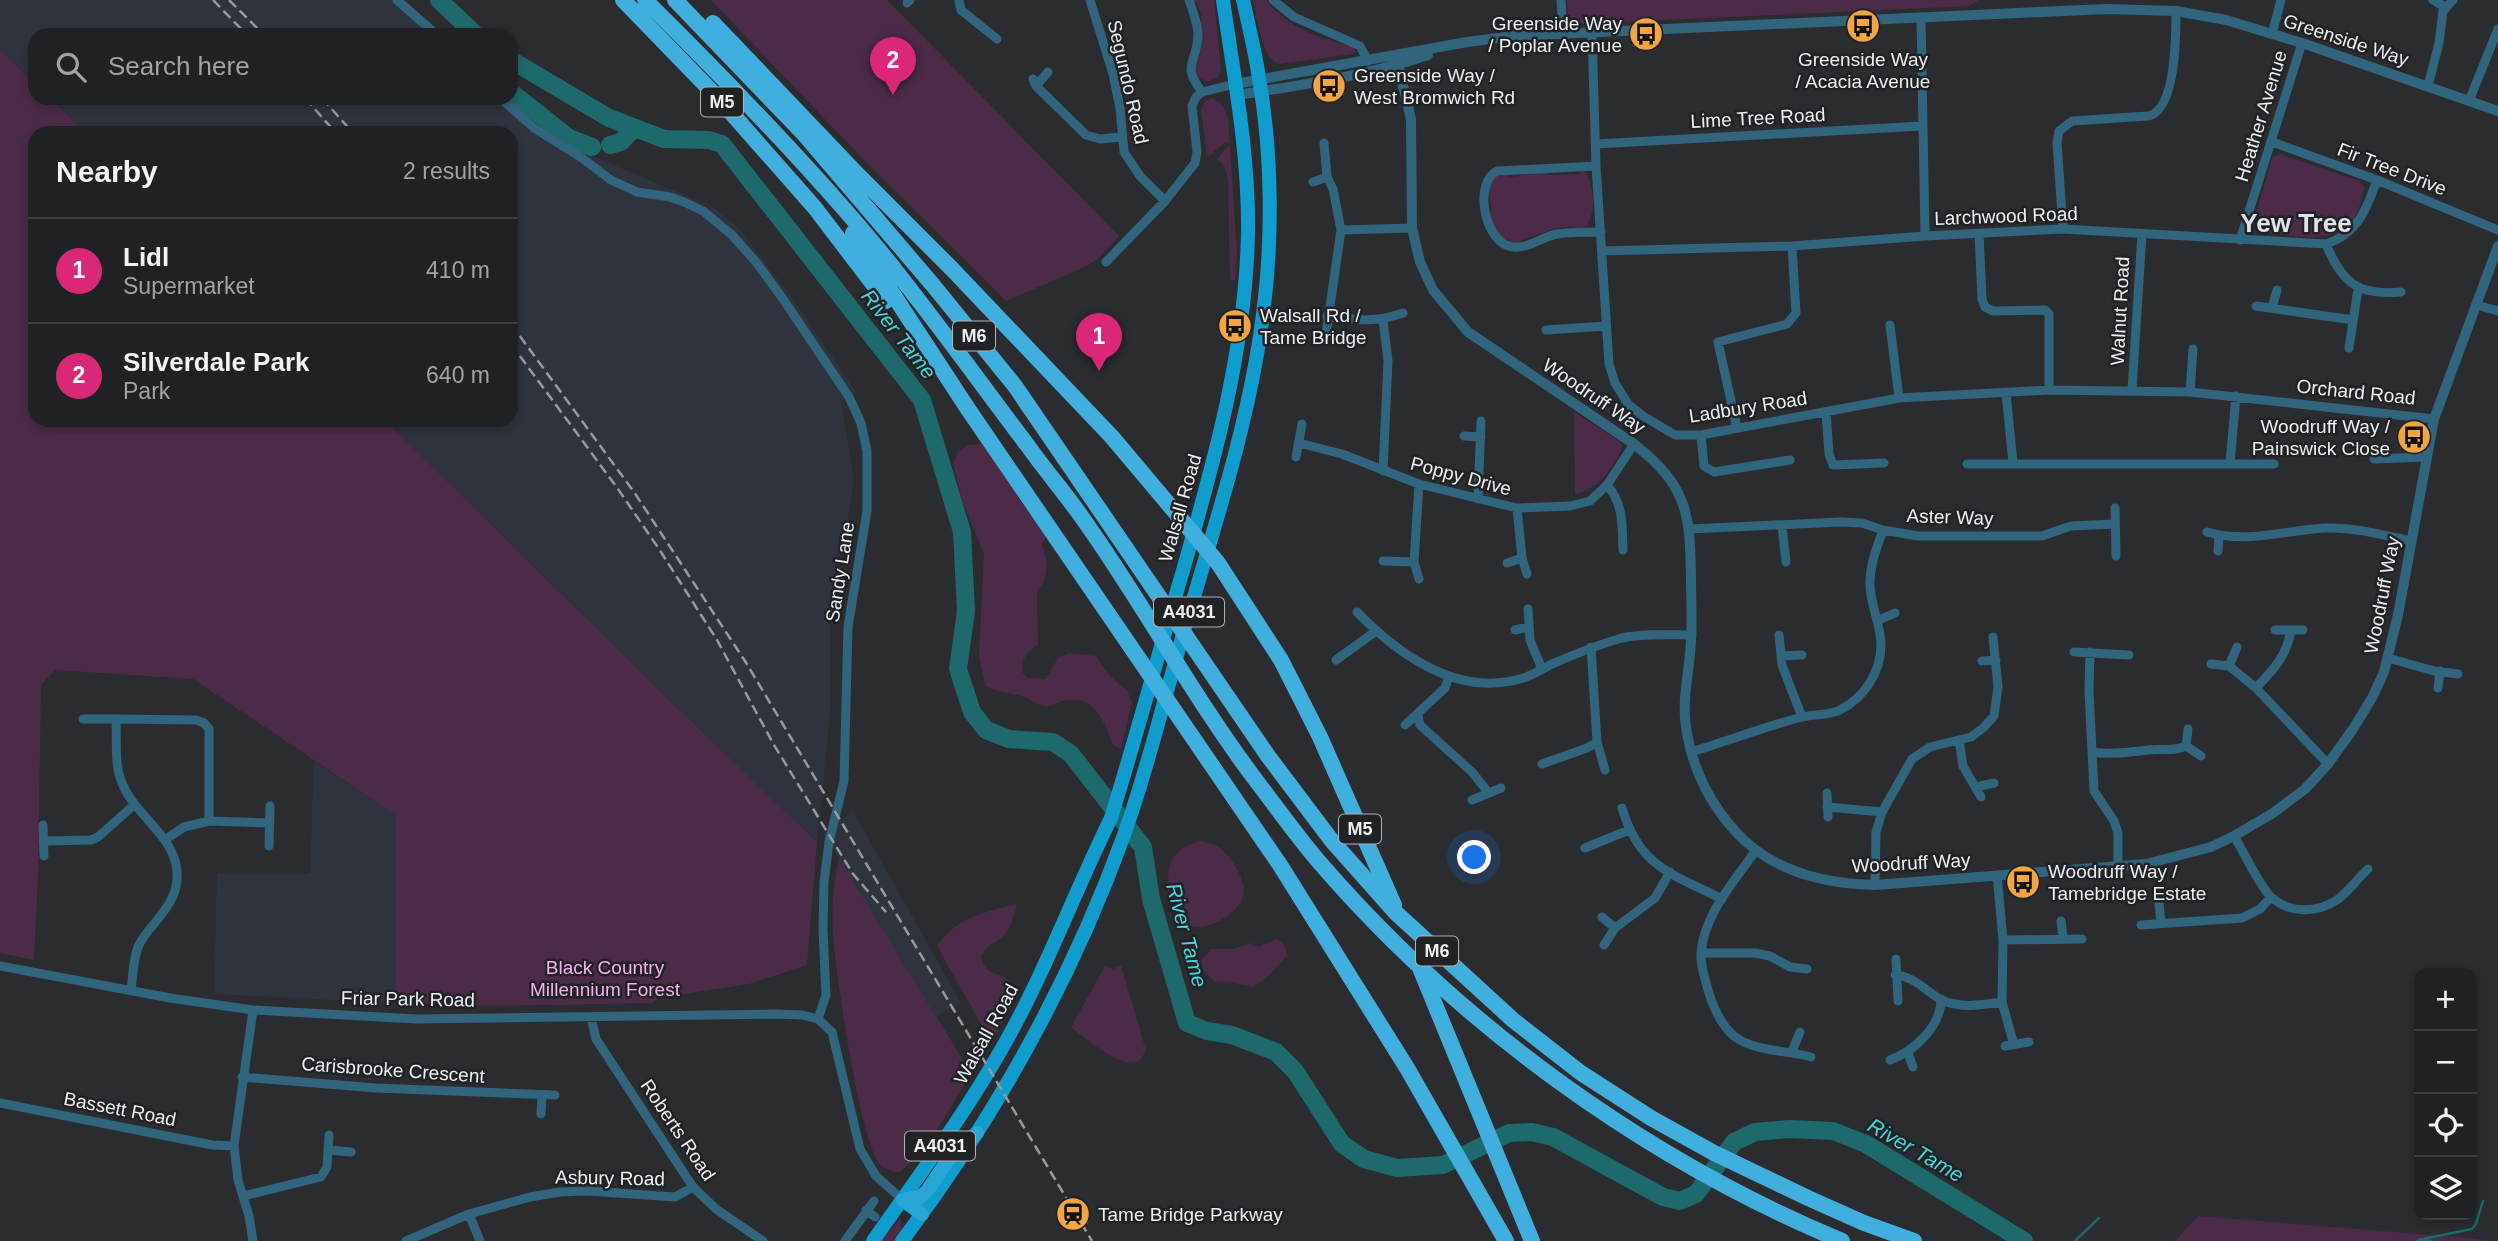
<!DOCTYPE html>
<meta charset="utf-8">
<style>
:root{--surface:#202124;--page:#28292c;--text:#f1f3f6;--muted:#a2a3a6;--line:#3d3e41;--accent:#db2777}
body{margin:0;font-family:Arial,sans-serif;background:var(--page);color:var(--text)}
.controls{position:absolute;right:21px;bottom:21px;display:grid;overflow:hidden;border-radius:14px;box-shadow:0 4px 10px #0003}
.controls button{width:63px;height:63px;display:grid;place-items:center;padding:0;border:0;border-bottom:2px solid var(--line);background:var(--surface);color:var(--text);font:35px sans-serif}
.you{position:absolute;left:1475px;top:858px;width:24px;height:24px;margin:-18px;border:5px solid #fff;border-radius:50%;background:#1a73e8;box-shadow:0 0 0 10px #1a73e833}
.badge{display:grid;place-items:center;width:46px;height:46px;border-radius:50%;background:var(--accent);color:#fff;font-size:23px;font-weight:700}
.pin{position:absolute;translate:-50% -58px;filter:drop-shadow(0 2px 4px #0008)}
.pin::after{content:'';position:absolute;top:37px;width:24px;height:21px;background:inherit;clip-path:polygon(0 0,100% 0,50% 100%)}
.list{margin:0;padding:0;list-style:none}
h2{display:flex;justify-content:space-between;align-items:center;height:91px;margin:0;padding:0 28px;font-size:30px}
h2 small{font-size:23px;font-weight:400;color:var(--muted)}
.list li{display:grid;grid-template-columns:46px 1fr auto;gap:21px;align-items:center;box-sizing:border-box;height:105px;padding:0 28px;border-top:2px solid var(--line)}
.list b{display:block;font-size:26px;white-space:nowrap}
.list p{margin:0;font-size:23px;white-space:nowrap;color:var(--muted)}
.list em{font-size:23px;font-style:normal;color:var(--muted)}
.icon{flex:none;width:38px;height:38px;fill:none;stroke:currentColor;stroke-width:2;stroke-linecap:round;stroke-linejoin:round}
.map{position:relative;flex:none;width:2498px;height:1241px;overflow:hidden}
.search{position:absolute;background:var(--surface);box-shadow:0 4px 10px #0003;left:28px;top:28px;width:490px;height:77px;display:flex;align-items:center;gap:18px;box-sizing:border-box;padding:0 24px;border-radius:21px;color:var(--muted);font-size:26px}
.panel{position:absolute;background:var(--surface);box-shadow:0 4px 10px #0003;left:28px;top:126px;width:490px;height:301px;border-radius:21px}
.map>svg:first-child{display:block}
.built{fill:#2e333d}
.green{fill:#4c2b49}
.lines{fill:none;stroke-linecap:round;stroke-linejoin:round}
.stream{stroke:#1d696b;stroke-width:2.5}
.river{stroke:#1d696b;stroke-width:18}
.minor{stroke:#31657d;stroke-width:9}
.tertiary{stroke:#31657d;stroke-width:10}
.primary{stroke:#109ccd;stroke-width:14}
.trunk{stroke:#28a6d6;stroke-width:14}
.motorway{stroke:#41afde;stroke-width:16}
.rail{stroke:#989a9d;stroke-width:2.5;stroke-dasharray:10 5;stroke-linecap:butt}
.labels{text-anchor:middle;dominant-baseline:central;stroke-width:5;stroke-linejoin:round;paint-order:stroke}
.shield{fill:#202226;stroke:#b0b2b5;stroke-width:2}
.shield-label{font-size:18px;font-weight:bold;fill:#eeeff2}
.poi-label{font-size:19px;fill:#eeeff2;stroke:#202226;text-anchor:start}
.street-label{font-size:19px;fill:#eeeff2;stroke:#202226}
.park-label{font-size:19px;fill:#f8aff1;stroke:#202226}
.water-label{font-size:21px;font-style:italic;fill:#46d6d9;stroke:#202226}
.district-label{font-size:26px;font-weight:bold;fill:#e0e3e9;stroke:#202226}
</style>
<div class="map">
<svg width="2498" height="1241" viewBox="0 0 2498 1241">
<rect width="100%" height="100%" fill="#2a2c30"/>
<path class="built" d="M0,0H405L437,35H35V84L0,50Z
M511,94L583,152L713,207L739,228L792,298L857,393L841,401L854,481L830,624V716L817,842L663,694L385,420H511V133H86L50,98H511Z
M314,761L396,815V1003L214,994L217,873L310,874Z
M853,811L961,1003L936,1016L823,833Z"/>
<path class="green" d="M711,0H887L1119,236L1097,259L1087,266L1006,301L863,159Z
M1193,0H1214L1221,71L1218,77L1208,82L1199,78L1195,69C1201,51 1205,39 1199,21L1202,19L1197,2H1194Z
M1253,0H1266C1285,26 1322,41 1353,46L1356,52L1353,54L1279,64C1261,58 1257,17 1253,0Z
M1567,0H1979L1969,6L1577,24L1568,14Z
M0,50L35,84V98H50L86,133H35V420H385L663,694L817,842L807,965L749,984L658,998L652,1003L499,1006L396,1003V815L193,679L55,670L41,685L38,876L34,960L0,953Z
M1212,99C1231,103 1228,127 1230,143L1225,142L1209,156L1207,155L1201,110L1205,101Z
M1230,146L1237,255L1235,280H1230L1228,180L1224,165L1217,159L1227,147Z
M2279,154L2359,181L2364,187C2356,252 2306,237 2259,232L2253,224L2272,158Z
M1582,171L1587,173C1592,187 1597,209 1588,222L1590,225L1578,229L1574,226L1553,229L1522,240L1518,243C1500,240 1494,230 1490,213L1492,210L1487,188L1495,177L1506,174L1510,177C1523,176 1534,172 1547,172L1550,175L1579,174Z
M1574,412L1621,442L1622,448C1611,470 1599,489 1575,494Z
M982,444L1046,538L1042,543L1047,565L1045,578L1037,594L1038,645C1026,651 1022,659 1022,672L1029,678L1046,679L1058,658L1069,653L1096,656L1109,675L1127,691L1132,702L1121,749L1114,746C1104,725 1098,697 1068,700C1060,700 1055,706 1047,706C1039,706 1034,701 1027,698C1013,692 998,694 985,685L979,656L984,554L963,503L953,464L957,453L968,445Z
M1201,841C1208,843 1215,844 1221,849C1231,856 1245,879 1244,892C1242,911 1216,926 1199,927C1194,927 1187,925 1183,924C1165,892 1156,851 1201,841Z
M839,858L971,1073C951,1107 930,1147 900,1172C893,1172 885,1169 880,1164C860,1143 835,969 833,933C831,908 834,882 839,858Z
M1017,904C1014,914 1011,930 1002,937C993,945 986,945 981,957C987,977 995,970 1008,980C1012,983 1015,991 1017,995L992,1043L937,946C957,917 985,912 1017,904Z
M1277,939L1285,946L1287,956L1264,980L1253,987L1228,982H1214L1203,970L1201,960L1211,949H1234L1251,943L1259,947Z
M1105,966L1113,969L1121,966L1146,1050C1144,1053 1143,1057 1140,1060C1124,1073 1083,1036 1071,1027Z
M2198,1216L2468,1238L2493,1241H2175Z
M900,1219L903,1231L895,1241H881Z"/>
<g class="lines">
<path class="stream" d="M2418,1240L2472,1229L2476,1224L2483,1201
M2421,1240L2432,1241
M2075,1241L2099,1218"/>
<path class="river" d="M439,0L476,35
M511,60L609,118L664,139L709,140L722,144L922,400L962,532L966,611L958,669L972,712L986,730L1009,739L1053,742L1071,754L1143,847L1151,899L1187,1023L1207,1031L1232,1035L1276,1052L1295,1071L1342,1144L1364,1159L1397,1168L1443,1165L1509,1133L1532,1132L1553,1137L1663,1197L1680,1201L1696,1194L1734,1142L1755,1132L1789,1129L1833,1131L1866,1144L2024,1241
M511,92L569,138L592,147
M610,145L621,142L634,128"/>
<path class="minor" d="M397,0L437,35
M959,0L961,10L997,39
M1090,0L1113,74L1120,108L1124,152L1140,176L1165,201
M1189,0C1193,11 1197,22 1198,33C1198,64 1180,63 1202,92
M1273,0L1294,17L1360,46L1368,61
M1561,0L1563,33
M2433,0L2445,7
M907,3L910,0
M1921,17L1925,236
M1592,33L1596,166L1609,364L1615,383L1628,404L1643,416L1675,435H1701L1899,398L2049,390L2190,392L2434,419
M2272,34L2281,0
M1033,79L1036,86L1086,135L1100,139L1121,137
M1036,86L1048,72
M2428,86L2439,43L2443,11L2453,0
M500,98L534,128L582,158L611,180L637,192L670,197L684,202L703,211L732,235L756,262L783,299L849,397L861,423L867,451V511L848,627L844,781L829,842L824,882L823,930L826,995L818,1019
M2469,101L2498,29
M2272,142L2377,180L2498,230
M1324,143L1327,177L1333,189L1341,230L1325,341
M1596,144L1922,126
M1596,166L1497,171C1474,183 1484,235 1506,245C1524,253 1540,237 1557,234C1571,232 1586,232 1601,232
M1313,182L1327,177
M2063,229L2057,143L2059,131L2072,121L2148,116C2176,111 2176,35 2176,11
M1341,230L1412,228
M1979,233L1982,299L1985,307L1993,311L2045,310L2049,314V390
M2240,240L2302,43
M2326,244C2342,283 2358,296 2401,292
M1602,251L1792,246L1925,236L2063,229L2326,244C2358,234 2367,208 2377,180
M1106,262L1165,201L1195,163L1197,152L1192,106L1196,97L1202,92L1235,84
M2476,305L2498,311
M2256,306L2353,320
M2272,308L2277,290
M1327,316C1356,320 1375,323 1403,313
M1890,325L1899,398
M1546,330L1606,326
M2349,348L2358,289
M2132,390L2142,234
M2190,392L2193,349
M2006,393L2013,463
M1826,412L1829,454L1833,465L1884,463
M1737,428L1718,342L1787,324L1796,313L1792,246
M1701,435L1704,466L1714,472L1790,460
M1464,436L1481,437
M1299,443L1342,454L1419,484L1517,508L1570,506L1590,501L1607,485L1634,444
M1296,457L1302,424
M2374,459L2426,457
M2230,463L2236,396
M1967,464H2274
M1383,471L1388,361L1383,320
M1607,485C1624,504 1622,527 1623,550
M1478,499L1481,421
M1517,508L1522,558L1527,574
M2115,508L2116,556
M1782,526L1786,562
M1690,529L1840,522L1862,523L1883,530L1918,536H2042L2071,526L2115,524
M2207,532C2247,544 2285,530 2325,528C2355,527 2383,535 2411,541
M2218,551L2219,536
M1383,561L1414,562
M1507,563L1522,558
M1419,579L1414,562L1419,484
M1528,609L1530,640L1542,669
M1357,612C1400,656 1459,698 1523,678C1533,675 1542,669 1552,664C1575,654 1597,645 1622,638C1645,633 1669,635 1692,635
M1879,620L1895,613
M1515,630L1528,627
M2275,630H2303
M1779,635L1782,665L1802,717
M1591,647L1597,742L1605,770
M2074,652L2129,655
M2090,652L2089,691L2094,791L2114,821L2118,833V866
M1781,656L1802,655
M2388,658L2434,671L2458,674
M1336,660L1376,631
M1982,661L1996,660
M2211,664L2229,666L2256,688L2328,764
M2229,666L2237,647
M2256,688C2273,670 2287,656 2291,630
M2438,688L2440,671
M1418,715L1420,725L1472,772L1488,792
M83,719H116
M1405,725L1445,688L1449,677
M2188,729L2186,746L2201,756
M1959,740L1963,766L1981,797
M1691,752C1727,741 1762,728 1798,718C1811,714 1828,716 1840,710C1864,698 1881,672 1881,645C1881,624 1869,602 1870,582C1870,563 1877,548 1883,530
M2092,752C2111,755 2129,752 2148,750C2161,748 2174,752 2186,746
M1542,764L1587,748L1597,742
M1976,787L1994,783
M1827,793L1828,817
M1472,800L1501,788
M1827,807L1882,812
M1622,808C1640,868 1671,873 1722,899
M209,821L270,823
M43,825L44,856
M2234,836C2244,852 2259,885 2271,897C2290,914 2317,913 2337,900C2348,892 2358,878 2368,869
M44,841L91,840L98,837L134,805
M269,846L270,806
M1585,848L1629,830
M1756,850C1735,881 1704,914 1701,953C1700,965 1705,978 1708,990C1713,1007 1720,1024 1734,1036C1754,1052 1787,1050 1811,1057
M1997,875L2003,940L2002,1002L2014,1045
M1875,885L1876,832L1882,812L1912,759L1930,747L1971,737L1983,728L1994,716L1998,687L1993,637
M2159,903L2161,923
M1602,917L1615,928
M2061,921L2063,937
M2141,925L2242,918L2260,909L2271,897
M2003,940L2082,939
M1604,945L1615,928L1655,898L1670,872
M1701,953H1755L1770,956L1790,967L1807,969
M1896,959L1898,1001
M0,966L170,998L253,1010L416,1019L776,1014L802,1015L818,1019L832,1032L860,1149L876,1176L903,1200
M1895,975C1913,976 1925,990 1940,999C1958,1009 1982,1005 2002,1002
M131,991C133,976 133,956 140,943C152,922 176,905 177,879C180,838 136,818 122,783C114,765 117,739 116,719L196,720L204,723L209,729V821L184,827L166,839
M591,1017L596,1039L693,1187L716,1209L763,1241
M2005,1046L2029,1042
M1792,1051L1800,1032
M1908,1053L1913,1067
M1890,1060C1914,1051 1941,1027 1941,999
M242,1077L376,1088L555,1095
M0,1103L212,1145L234,1146
M541,1114L542,1095
M328,1150L351,1152
M243,1196L321,1177L327,1167L329,1135
M866,1210L875,1217
M469,1214L480,1241
M253,1241L249,1216L238,1180L234,1146L253,1010
M406,1241L469,1214L530,1197L560,1192L588,1191L675,1197L693,1187
M845,1241L874,1201"/>
<path class="tertiary" d="M1396,56L1411,119L1412,228L1420,262L1433,290L1468,332L1634,444C1688,486 1690,514 1691,578C1691,603 1693,628 1690,653C1688,677 1682,703 1686,727C1692,768 1708,801 1735,831C1771,871 1823,884 1875,885L2146,864L2211,847L2234,836L2273,813L2305,789L2328,764L2353,729L2372,698L2384,672L2398,615L2434,419L2498,246
M1235,84L1467,42L1514,36L2106,9L2176,11L2226,20L2302,43L2498,111
M1237,95C1301,85 1366,76 1428,55"/>
<path class="primary" d="M873,1241C917,1178 963,1117 1001,1050C1044,976 1073,895 1111,818C1136,737 1158,655 1182,574C1214,462 1246,349 1248,232C1249,154 1234,77 1223,0
M902,1241C995,1117 1071,981 1124,835C1147,771 1163,703 1182,638C1211,536 1246,434 1261,329C1273,248 1273,159 1259,78C1255,52 1249,26 1243,0"/>
<path class="trunk" d="M903,1200L920,1197L927,1191L952,1154L977,1133
M903,1200L922,1214"/>
<path class="motorway" d="M623,0L720,100L815,208L886,301
M645,0C726,80 806,162 879,250C931,314 978,380 1028,446C1045,470 1064,492 1081,516C1144,604 1195,701 1261,787C1280,812 1299,839 1320,863C1460,1025 1645,1159 1842,1241
M675,0L804,134L932,284L1015,386L1268,756L1332,841L1395,912L1513,1020L1581,1073L1651,1118L1714,1153L1808,1198L1864,1223L1914,1241
M713,23L859,176L952,269L1112,437L1218,563L1281,660L1320,737L1394,905
M853,233L968,409L1280,865L1407,1068L1506,1241
M1420,968L1532,1241"/>
<path class="rail" d="M213,0L247,35
M229,0L264,35
M305,98L336,133
M322,98L353,133
M511,324L634,492L745,661L1092,1241
M511,344L618,489L659,549L717,640L774,745L853,874L886,912"/>
</g>
<defs>
<g id="bus-disc" transform="scale(1.75)"><circle r="9.5" fill="#f2a541" stroke="#202226"/><path d="M-5-6H5V4H4V6H2V4H-2V6H-4V4H-5ZM-3.5-4V0h7V-4ZM-3.5 1.2v1.5H-2V1.2ZM2 1.2v1.5H3.5V1.2Z" fill="#111"/></g>
<g id="station-disc" transform="scale(1.75)"><circle r="9.5" fill="#f2a541" stroke="#202226"/><path d="M-3-6H3Q5-6 5-4V2Q5 4 3 4L4.5 6H3L1.5 4h-3L-3 6H-4.5L-3 4Q-5 4-5 2V-4Q-5-6-3-6ZM-3.5-4v3h7v-3ZM-3.5 1v1.5H-2V1ZM2 1v1.5H3.5V1Z" fill="#111"/></g>
</defs>
<g fill-rule="evenodd">
<use href="#bus-disc" x="1863" y="26"/>
<use href="#bus-disc" x="1646" y="34"/>
<use href="#bus-disc" x="1329" y="86"/>
<use href="#bus-disc" x="1235" y="326"/>
<use href="#bus-disc" x="2414" y="437"/>
<use href="#bus-disc" x="2023" y="882"/>
<use href="#station-disc" x="1073" y="1214"/>
</g>
<g class="labels">
<g class="shield">
<rect x="701" y="87.5" width="42" height="29" rx="5"/>
<rect x="953" y="321.5" width="42" height="29" rx="5"/>
<rect x="1154" y="597.5" width="70" height="29" rx="5"/>
<rect x="1339" y="814.5" width="42" height="29" rx="5"/>
<rect x="1416" y="936.5" width="42" height="29" rx="5"/>
<rect x="905" y="1131.5" width="70" height="29" rx="5"/>
</g>
<g class="shield-label">
<text x="722" y="102">M5</text>
<text x="974" y="336">M6</text>
<text x="1189" y="612">A4031</text>
<text x="1360" y="829">M5</text>
<text x="1437" y="951">M6</text>
<text x="940" y="1146">A4031</text>
</g>
<g class="poi-label">
<text x="1622" y="23" text-anchor="end">Greenside Way<tspan x="1622" dy="22">/ Poplar Avenue</tspan></text>
<text x="1863" y="59" text-anchor="middle">Greenside Way<tspan x="1863" dy="22">/ Acacia Avenue</tspan></text>
<text x="1354" y="75">Greenside Way /<tspan x="1354" dy="22">West Bromwich Rd</tspan></text>
<text x="1260" y="315">Walsall Rd /<tspan x="1260" dy="22">Tame Bridge</tspan></text>
<text x="2390" y="426" text-anchor="end">Woodruff Way /<tspan x="2390" dy="22">Painswick Close</tspan></text>
<text x="2048" y="871">Woodruff Way /<tspan x="2048" dy="22">Tamebridge Estate</tspan></text>
<text x="1098" y="1214">Tame Bridge Parkway</text>
</g>
<g class="street-label">
<text transform="translate(2346 40) rotate(18)">Greenside Way</text>
<text transform="translate(1128 82) rotate(77)">Segundo Road</text>
<text transform="translate(2261 116) rotate(-73)">Heather Avenue</text>
<text transform="translate(1758 118) rotate(-3)">Lime Tree Road</text>
<text transform="translate(2392 169) rotate(21)">Fir Tree Drive</text>
<text transform="translate(2006 216) rotate(-2)">Larchwood Road</text>
<text transform="translate(2120 311) rotate(-87)">Walnut Road</text>
<text transform="translate(2356 392) rotate(6)">Orchard Road</text>
<text transform="translate(1594 396) rotate(34)">Woodruff Way</text>
<text transform="translate(1748 407) rotate(-9)">Ladbury Road</text>
<text transform="translate(1461 476) rotate(15)">Poppy Drive</text>
<text transform="translate(1180 508) rotate(-74)">Walsall Road</text>
<text transform="translate(1950 517) rotate(2)">Aster Way</text>
<text transform="translate(840 572) rotate(-81)">Sandy Lane</text>
<text transform="translate(2382 595) rotate(-79)">Woodruff Way</text>
<text transform="translate(1911 863) rotate(-3)">Woodruff Way</text>
<text transform="translate(408 999) rotate(1)">Friar Park Road</text>
<text transform="translate(986 1034) rotate(-61)">Walsall Road</text>
<text transform="translate(393 1070) rotate(4)">Carisbrooke Crescent</text>
<text transform="translate(120 1109) rotate(11)">Bassett Road</text>
<text transform="translate(678 1130) rotate(56)">Roberts Road</text>
<text transform="translate(610 1178) rotate(1)">Asbury Road</text>
</g>
<g class="park-label">
<text x="605" y="967">Black Country<tspan x="605" dy="22">Millennium Forest</tspan></text>
</g>
<g class="water-label">
<text transform="translate(899 334) rotate(52)">River Tame</text>
<text transform="translate(1187 935) rotate(75)">River Tame</text>
<text transform="translate(1916 1150) rotate(30)">River Tame</text>
</g>
<g class="district-label">
<text x="2296" y="223">Yew Tree</text>
</g>
</g>
</svg>
<div class="controls">
<button>+</button>
<button>−</button>
<button><svg class="icon" aria-label="locate" viewBox="0 0 24 24"><circle cx="12" cy="12" r="6"/><path d="M12 2v4M12 18v4M2 12h4M18 12h4"/></svg></button>
<button><svg class="icon" aria-label="layers" viewBox="0 0 24 24"><path d="M12 4l9 5-9 5-9-5zM3 14l9 5 9-5"/></svg></button>
</div>
<div class="you"></div>
<div class="pin badge" style="left:1099px;top:371px">1</div>
<div class="pin badge" style="left:893px;top:95px">2</div>
<div class="search"><svg class="icon" aria-label="search" viewBox="0 0 24 24"><circle cx="10" cy="10" r="6"/><path d="M15 15l6 6"/></svg>Search here</div>
<section class="panel">
<h2>Nearby<small>2 results</small></h2>
<ul class="list">
<li><span class="badge">1</span><div><b>Lidl</b><p>Supermarket</p></div><em>410 m</em></li>
<li><span class="badge">2</span><div><b>Silverdale Park</b><p>Park</p></div><em>640 m</em></li>
</ul>
</section>
</div>
